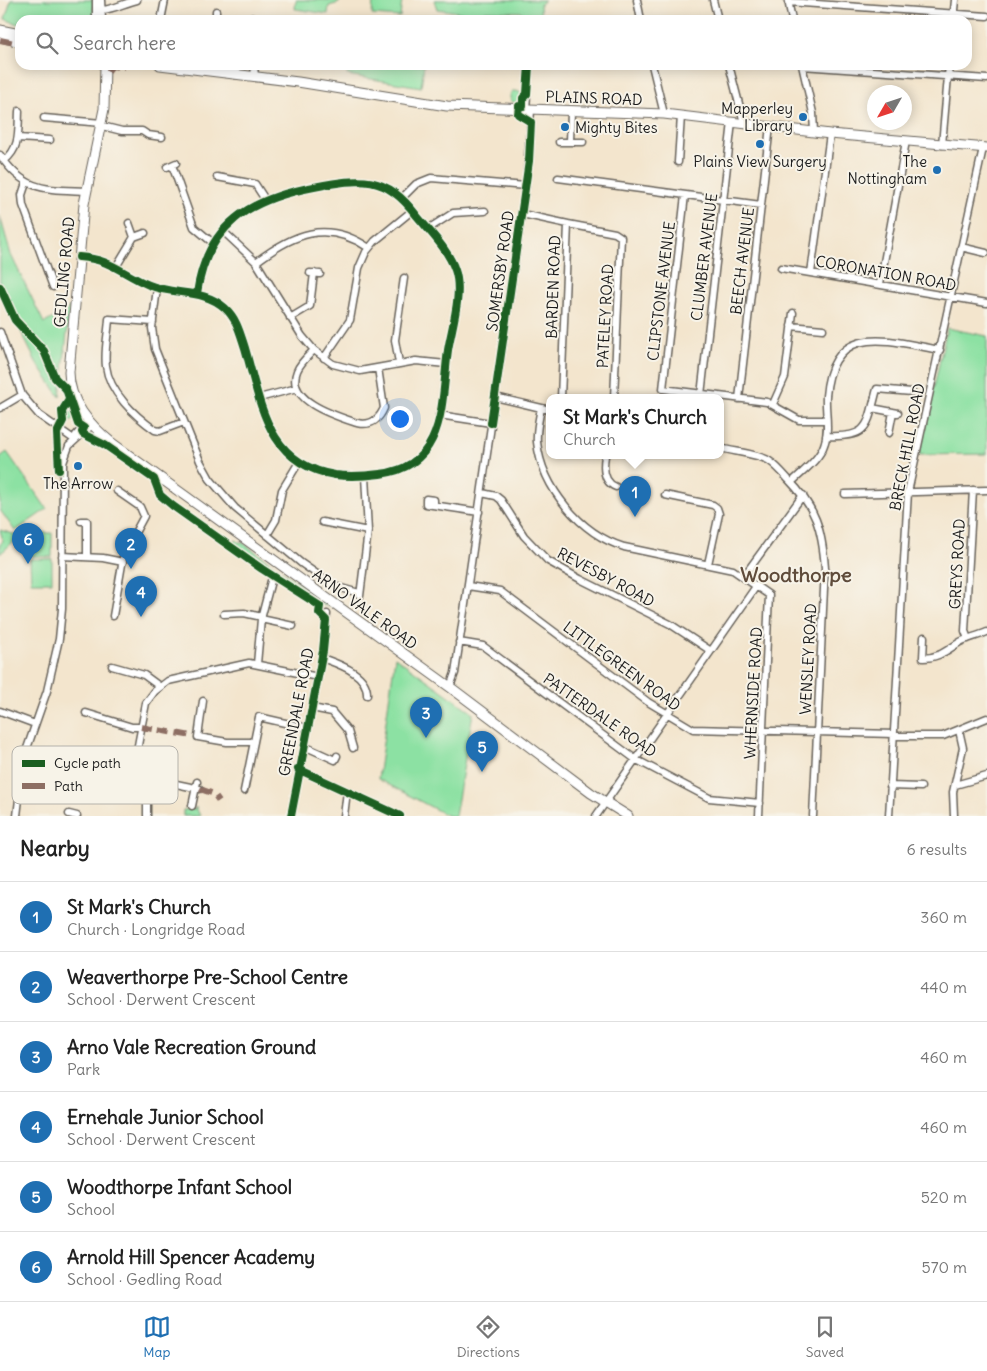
<!DOCTYPE html>
<meta charset="utf-8">
<style>
:root{--surface:#fff;--page:#f2f2f2;--text:#222;--muted:#767676;--line:#e0e0e0;--accent:#1f6fb2}
body{margin:0;font-family:Delius,sans-serif;background:var(--page);color:var(--text)}
.compass{position:absolute;left:867px;top:85px;width:45px;height:45px;border-radius:50%;background:var(--surface);box-shadow:0 2px 12px #0003;rotate:231deg}
.you{position:absolute;left:399px;top:418px;width:18px;height:18px;margin:-12px;border:4px solid #fff;border-radius:50%;background:#1a73e8;box-shadow:0 0 0 8px #1a73e833}
.badge{display:grid;place-items:center;width:32px;height:32px;border-radius:50%;background:var(--accent);color:#fff;font-size:16px;font-weight:700}
.pin{position:absolute;translate:-50% -41px;filter:drop-shadow(0 1px 2px #0008)}
.pin::after{content:'';position:absolute;top:26px;width:18px;height:15px;background:inherit;clip-path:polygon(0 0,100% 0,50% 100%)}
.popup{position:absolute;left:546px;top:394px;width:178px;height:65px;box-sizing:border-box;display:grid;place-content:center;border-radius:10px;background:var(--surface);filter:drop-shadow(0 1px 4px #0005);font-size:16px;white-space:nowrap;color:var(--muted)}
.popup b{font-size:19px;color:var(--text)}
.popup::after{content:'';position:absolute;left:50%;top:100%;margin-left:-10px;border:10px solid transparent;border-top-color:var(--surface)}
.list{margin:0;padding:0;list-style:none}
h2{display:flex;justify-content:space-between;align-items:center;height:65px;margin:0;padding:0 20px;font-size:21px}
h2 small{font-size:16px;font-weight:400;color:var(--muted)}
.list li{display:grid;grid-template-columns:32px 1fr auto;gap:15px;align-items:center;box-sizing:border-box;height:70px;padding:0 20px;border-top:1px solid var(--line)}
.list b{display:block;font-size:19px;white-space:nowrap}
.list p{margin:0;font-size:16px;white-space:nowrap;color:var(--muted)}
.list em{font-size:16px;font-style:normal;color:var(--muted)}
.icon{flex:none;width:28px;height:28px;fill:none;stroke:currentColor;stroke-width:2;stroke-linecap:round;stroke-linejoin:round}
.map{position:relative;flex:none;width:987px;height:816px;overflow:hidden}
.search{position:absolute;background:var(--surface);box-shadow:0 2px 12px #0003;left:15px;right:15px;top:15px;height:55px;display:flex;align-items:center;gap:12px;box-sizing:border-box;padding:0 18px;border-radius:15px;color:var(--muted);font-size:19px}
.sheet{height:485px;background:var(--surface)}
nav{display:flex;justify-content:space-around;align-items:center;box-sizing:border-box;height:70px;border-top:1px solid var(--line);background:var(--surface);font-size:14px;color:var(--muted)}
nav a{display:grid;justify-items:center;gap:2px}
nav .on{color:var(--accent)}
.map>svg:first-child{display:block}
.green{fill:#8ce1a3;stroke:#547e60}
.lines{fill:none;stroke-linecap:round;stroke-linejoin:round}
.minor-casing{stroke:#67625a;stroke-width:9}
.major-casing{stroke:#67625a;stroke-width:11}
.minor{stroke:#fff;stroke-width:6}
.major{stroke:#fff;stroke-width:9}
.quiet{stroke:#8d6e63;stroke-width:6;stroke-dasharray:12 6;stroke-linecap:butt}
.cycleway-casing{stroke:#f7f3e8;stroke-width:11}
.cycleway{stroke:#1b5e20;stroke-width:8}
.poi-dot{fill:#1f6fb2;stroke:#f7f3e8;stroke-width:2}
.labels{text-anchor:middle;dominant-baseline:central;stroke-width:4;stroke-linejoin:round;paint-order:stroke}
.street-label{font-size:15px;fill:#1c1c1c;stroke:#f7f3e8}
.poi-label{font-size:15px;fill:#1c1c1c;stroke:#f7f3e8;text-anchor:end}
.district-label{font-size:20px;font-weight:bold;fill:#5f4c3c;stroke:#f7f3e8}
.key{fill:#f7f3e8;stroke:#b5b2ab;stroke-width:1}
.key-label{font-size:14px;fill:#1c1c1c}
</style>
<div class="map">
<svg width="987" height="816" viewBox="0 0 987 816">
<rect width="100%" height="100%" fill="#f7f3e8"/>
<filter id="ink" filterUnits="userSpaceOnUse"><feTurbulence type="fractalNoise" baseFrequency=".02" numOctaves="2"/><feDisplacementMap in="SourceGraphic" scale="10" xChannelSelector="R" yChannelSelector="G"/><feConvolveMatrix kernelMatrix="1 2 1 2 8 2 1 2 1" color-interpolation-filters="sRGB"/></filter>
<filter id="wash" filterUnits="userSpaceOnUse"><feTurbulence type="fractalNoise" baseFrequency=".0096" numOctaves="4" result="noise"/><feDisplacementMap in="SourceGraphic" scale="20" xChannelSelector="R" yChannelSelector="G"/><feGaussianBlur stdDeviation="1.12" result="paint"/><feColorMatrix in="noise" values="0 0 0 0 0 0 0 0 0 0 0 0 0 0 0 0 0 1.4 0 .05"/><feComposite in="paint" operator="in"/></filter>
<g filter="url(#wash)">
<rect width="100%" height="100%" fill="#f3e5cd"/>
<path class="green" d="M11,0H93L94,20H20V25L5,19Z
M296,0H339V3L329,6L328,14L295,9Z
M373,0H402L400,17L372,15Z
M434,0H545L540,4L541,20H535L521,12L485,11L484,16L437,9Z
M348,65H424L421,87L347,75Z
M510 97a6 6 0 1 1 12 0a6 6 0 1 1-12 0Z
M0,216L11,255L44,323L64,313L70,306L60,397L36,362L0,289Z
M947,328L987,336V454L919,455Z
M63.5 416a5.5 5.5 0 1 1 11 0a5.5 5.5 0 1 1-11 0Z
M7,452L47,509L15,531L0,510V457Z
M0,530L20,536L0,554V544L3,541Z
M30,533H52V557L31,556Z
M236,540L240,543L241,541L329,606C313,606 289,583 275,574C263,565 249,557 235,549L232,545Z
M30,559H52V582H31Z
M395,657L473,713L455,816H448L378,779Z
M196,807L200,816H183V810L195,809Z"/>
</g>
<g filter="url(#ink)">
<g class="lines">
<g class="minor-casing">
<path id="minor" d="M96,0V20
M101,0L102,20
M637,0L641,20
M713,0L718,20
M788,0L792,20
M788,2L987,16
M102,10C115,9 124,3 137,0
M216,11V20
M252,18V20
M161,20L165,0
M953,20L955,0
M235,65V75
M254,65L255,77
M652,65L664,114
M729,65L744,123
M802,65L813,113L814,132
M802,66L987,79
M526,110L529,65
M44,118L102,123
M102,126L122,131H142L148,135L162,137
M18,138L50,140
M559,142H583
M570,142L571,111
M942,145L949,65
M0,155C25,192 45,189 86,191
M4,161C21,148 18,130 19,111
M678,162L681,116
M172,165L194,227L213,243
M167,167L176,163
M217,177L255,184L266,201
M558,178L761,205
M26,183L22,195L23,205L53,287
M685,195L663,389L767,402L799,420H826
M402,198L416,184L431,178L526,186
M522,214L568,224L561,398
M129,223L134,237L145,233
M568,224L615,233L621,237L614,398
M428,229L453,213L485,211
M223,231L256,262L302,336L314,350L333,364L360,371L416,361L446,364
M961,247L986,253
M79,257C111,259 122,274 149,285C175,296 203,288 225,308C237,319 240,333 245,348C261,404 267,464 335,475C350,477 365,476 380,474C447,466 441,402 448,350C452,326 463,293 455,270C448,249 430,232 417,216C385,174 362,178 314,187C250,199 207,224 197,293
M256,262C293,234 326,219 369,248
M116,267L134,237
M781,268L987,303
M310,273L320,274
M811,273L830,134
M880,284L906,141
M157,288L152,328L155,349L200,461L210,479L235,508L301,563L334,586L359,593
M290,318L310,306L314,273
M153,322L109,319C108,335 104,351 106,366C109,392 135,416 155,430L160,431L184,422
M791,326L823,329
M0,332L22,395L39,415L75,440
M314,350C308,356 300,363 297,371C285,401 336,416 357,423C370,426 379,420 384,408L378,368
M324,358L350,320L359,268L366,252L375,241L413,210
M399,363L395,340L404,278
M701,395L732,122
M495,397L550,410
M259,398L297,388
M739,399L770,126
M773,404L785,377L793,313
M0,408L22,395
M541,408C539,419 536,431 537,442C542,488 581,534 624,547L733,570L769,595L759,816
M872,408L898,413
M439,415L491,423
M889,433L893,412
M826,436C870,438 867,426 877,389L912,392
M75,440L76,435L89,421
M720,448C735,452 754,453 768,460C776,465 782,472 788,479C816,508 822,529 825,568L813,816
M605,456C603,468 603,482 616,487
M792,482C803,471 819,460 824,445C830,430 825,411 826,396C832,320 889,341 940,350
M482,493L496,496L501,500L524,536L548,561L580,579L670,624L711,651
M845,494L987,490
M665,495L713,505L717,508L719,514L708,564
M434,505V500L426,499V504L479,512
M81,521H87V556
M322,522L368,531
M267,535L276,520L282,490L299,462
M62,556L103,558L123,562
M744,576L803,495
M468,586L500,591L648,702L693,729L894,734
M360,596L368,531L365,476
M224,614L244,613L262,617
M113,616L124,553L144,516L140,507L117,491
M261,619L293,626
M924,637L923,658C939,658 947,650 960,642C968,638 978,636 987,632
M968,639L965,631L973,490
M459,642L483,646L635,759L709,798L760,803
M322,658C338,664 368,673 367,695
M257,664L261,619L271,581
M112,666L144,675L159,686
M450,687L455,673L526,186L531,110
M203,701L198,737L227,742H254
M312,708L332,712L348,731L353,748
M0,711L35,724
M86,713L132,727H141
M894,736H943L987,718
M304,746L335,760L337,756
M24,757L124,772L132,767L135,761L146,703L155,691L168,681L249,663L318,677
M132,767L143,777L200,789
M298,769L400,816
M955,785L987,776
M890,786L921,787
M244,791L259,717L307,728
M192,806L197,782
M69,814L77,816
M17,816L24,757L47,691L59,639L62,609L63,463L69,446L92,425
M147,816V802L154,779
M291,816L323,651L327,614
M344,816L347,791
M596,816L757,585
M889,816L908,492L983,148
M954,816L953,792L963,748L959,730"/>
</g>
<g class="major-casing">
<path id="major" d="M0,30L20,34
M0,37L20,42
M105,65L104,109L84,204L69,372C69,402 90,425 112,443L450,687L591,793L628,816
M160,65L298,82L447,106L664,114L830,134L987,148"/>
</g>
<use href="#minor" class="minor"/>
<use href="#major" class="major"/>
<path class="quiet" d="M0,40L20,44
M95,65L96,67
M108,71L112,66L125,67
M141,727L192,736
M200,789L214,794L219,801"/>
<g class="cycleway-casing">
<path id="cycleway" d="M79,257C111,259 122,274 149,285C175,296 203,288 225,308C237,319 240,333 245,348C261,404 267,464 335,475C350,477 365,476 380,474C447,466 441,402 448,350C452,326 463,293 455,270C448,249 430,232 417,216C385,174 362,178 314,187C250,199 207,224 197,293
M0,287L15,320L44,351L55,378L66,389L78,424L84,428L82,432L83,434L105,445L154,479L160,495L173,506L262,569L320,606L319,613L326,620L323,651L291,816
M491,423L529,161L531,122L518,114L519,106H523V98L527,94L529,65
M59,470L57,433L63,421L62,411L69,400
M298,769L400,816"/>
</g>
<use href="#cycleway" class="cycleway"/>
</g>
</g>
<g class="poi-dot">
<circle cx="803" cy="117" r="5"/>
<circle cx="565" cy="127" r="5"/>
<circle cx="760" cy="144" r="5"/>
<circle cx="937" cy="170" r="5"/>
<circle cx="78" cy="466" r="5"/>
</g>
<g class="labels">
<g class="street-label">
<text transform="translate(594 98) rotate(2)">PLAINS ROAD</text>
<text transform="translate(704 257) rotate(-83)">CLUMBER AVENUE</text>
<text transform="translate(742 261) rotate(-83)">BEECH AVENUE</text>
<text transform="translate(500 271) rotate(-82)">SOMERSBY ROAD</text>
<text transform="translate(64 272) rotate(-85)">GEDLING ROAD</text>
<text transform="translate(886 273) rotate(10)">CORONATION ROAD</text>
<text transform="translate(553 287) rotate(-88)">BARDEN ROAD</text>
<text transform="translate(661 291) rotate(-83)">CLIPSTONE AVENUE</text>
<text transform="translate(605 316) rotate(-87)">PATELEY ROAD</text>
<text transform="translate(907 447) rotate(-79)">BRECK HILL ROAD</text>
<text transform="translate(957 564) rotate(-87)">GREYS ROAD</text>
<text transform="translate(606 577) rotate(28)">REVESBY ROAD</text>
<text transform="translate(365 609) rotate(36)">ARNO VALE ROAD</text>
<text transform="translate(808 659) rotate(-87)">WENSLEY ROAD</text>
<text transform="translate(622 666) rotate(36)">LITTLEGREEN ROAD</text>
<text transform="translate(753 693) rotate(-87)">WHERNSIDE ROAD</text>
<text transform="translate(296 712) rotate(-79)">GREENDALE ROAD</text>
<text transform="translate(600 715) rotate(35)">PATTERDALE ROAD</text>
</g>
<g class="poi-label">
<text x="793" y="108">Mapperley<tspan x="793" dy="17">Library</tspan></text>
<text x="575" y="127" text-anchor="start">Mighty Bites</text>
<text x="760" y="161" text-anchor="middle">Plains View Surgery</text>
<text x="927" y="161">The<tspan x="927" dy="17">Nottingham</tspan></text>
<text x="78" y="483" text-anchor="middle">The Arrow</text>
</g>
<g class="district-label">
<text x="796" y="574">Woodthorpe</text>
</g>
</g>
<rect x="12" y="746" width="166" height="58" rx="8" class="key"/>
<rect x="22" y="760" width="23" height="7" fill="#1b5e20"/>
<rect x="22" y="783" width="23" height="6" fill="#8d6e63"/>
<g class="key-label">
<text x="54" y="768">Cycle path</text>
<text x="54" y="791">Path</text>
</g>
</svg>
<svg class="compass" viewBox="-18 -18 36 36"><path d="M0-13l5 13h-10z" fill="#e53935"/><path d="M0 13l5-13h-10z" fill="#767676"/></svg>
<div class="you"></div>
<div class="pin badge" style="left:635px;top:517px">1</div>
<div class="popup"><b>St Mark's Church</b>Church</div>
<div class="pin badge" style="left:131px;top:569px">2</div>
<div class="pin badge" style="left:426px;top:738px">3</div>
<div class="pin badge" style="left:141px;top:617px">4</div>
<div class="pin badge" style="left:482px;top:772px">5</div>
<div class="pin badge" style="left:28px;top:564px">6</div>
<div class="search"><svg class="icon" aria-label="search" viewBox="0 0 24 24"><circle cx="10" cy="10" r="6"/><path d="M15 15l6 6"/></svg>Search here</div>
</div>
<section class="sheet">
<h2>Nearby<small>6 results</small></h2>
<ul class="list">
<li><span class="badge">1</span><div><b>St Mark's Church</b><p>Church · Longridge Road</p></div><em>360 m</em></li>
<li><span class="badge">2</span><div><b>Weaverthorpe Pre-School Centre</b><p>School · Derwent Crescent</p></div><em>440 m</em></li>
<li><span class="badge">3</span><div><b>Arno Vale Recreation Ground</b><p>Park</p></div><em>460 m</em></li>
<li><span class="badge">4</span><div><b>Ernehale Junior School</b><p>School · Derwent Crescent</p></div><em>460 m</em></li>
<li><span class="badge">5</span><div><b>Woodthorpe Infant School</b><p>School</p></div><em>520 m</em></li>
<li><span class="badge">6</span><div><b>Arnold Hill Spencer Academy</b><p>School · Gedling Road</p></div><em>570 m</em></li>
</ul>
</section>
<nav>
<a class="on"><svg class="icon" aria-label="map" viewBox="0 0 24 24"><path d="M3 6l6-2 6 2 6-2v14l-6 2-6-2-6 2zM9 4v14M15 6v14"/></svg>Map</a>
<a><svg class="icon" aria-label="directions" viewBox="0 0 24 24"><path d="M12 3l9 9-9 9-9-9zM9 14v-3h6M13 9l2 2-2 2"/></svg>Directions</a>
<a><svg class="icon" aria-label="saved" viewBox="0 0 24 24"><path d="M7 4h10v16l-5-4-5 4z"/></svg>Saved</a>
</nav>
